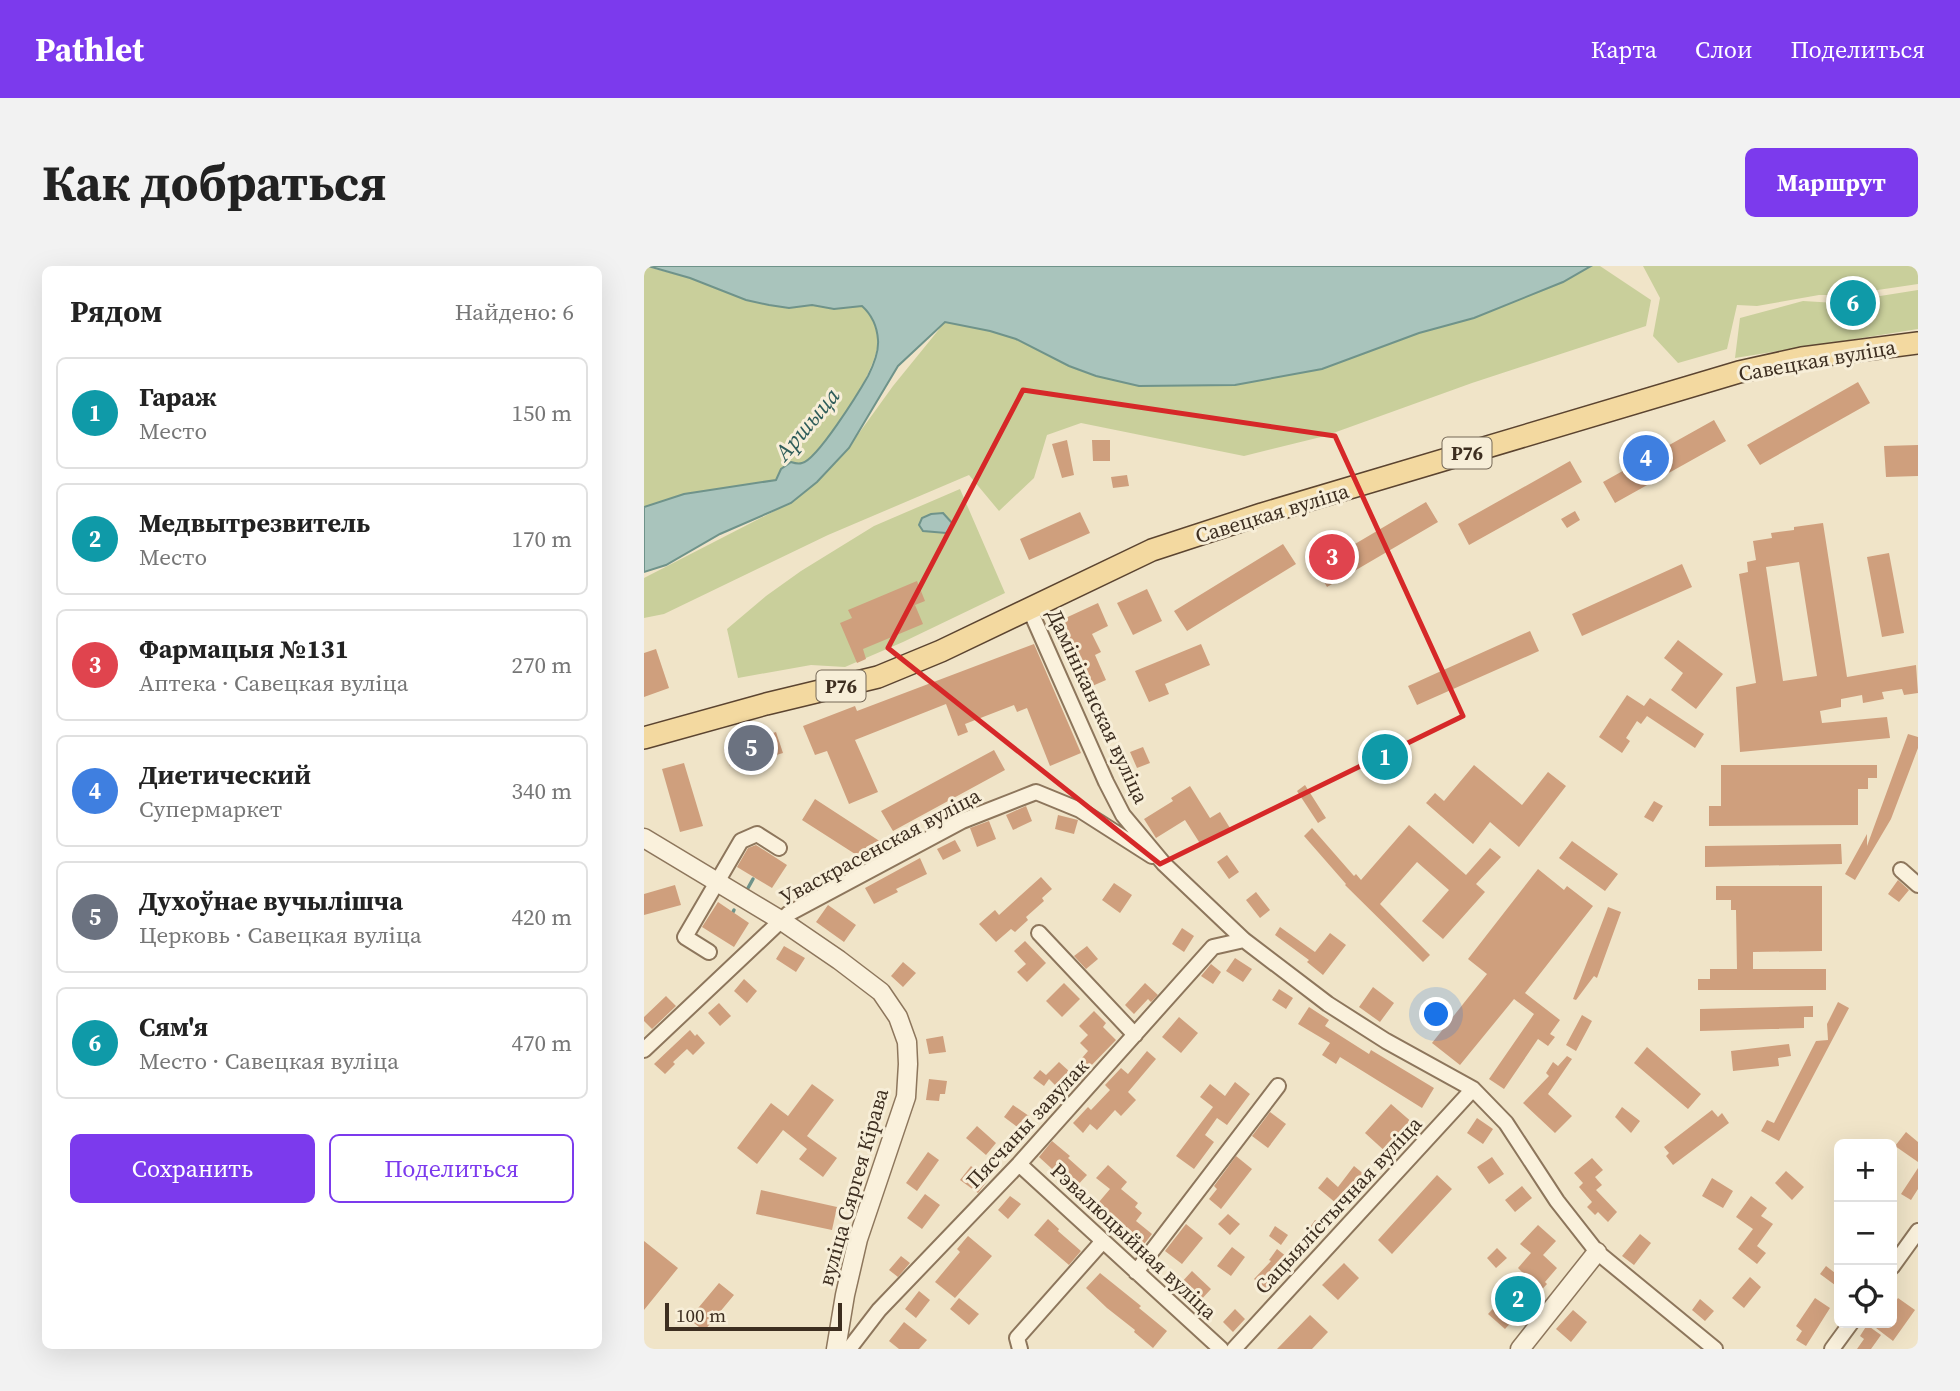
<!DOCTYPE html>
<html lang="ru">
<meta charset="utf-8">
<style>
:root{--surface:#fff;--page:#f2f2f2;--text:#222;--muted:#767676;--line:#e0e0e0;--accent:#7c3aed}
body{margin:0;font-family:"Source Serif 4",serif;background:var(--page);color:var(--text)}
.controls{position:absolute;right:21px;bottom:21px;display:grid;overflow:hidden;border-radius:10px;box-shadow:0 7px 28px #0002}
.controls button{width:63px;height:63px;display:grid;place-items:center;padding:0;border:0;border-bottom:2px solid var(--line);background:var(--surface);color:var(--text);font:35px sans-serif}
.scale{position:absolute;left:21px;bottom:18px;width:177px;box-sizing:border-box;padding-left:7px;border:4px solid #3d2e20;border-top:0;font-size:19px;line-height:24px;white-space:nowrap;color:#3d2e20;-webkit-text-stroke:5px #f7eed8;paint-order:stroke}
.you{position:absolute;left:793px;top:749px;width:24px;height:24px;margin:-18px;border:5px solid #fff;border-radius:50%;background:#1a73e8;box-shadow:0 0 0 10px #1a73e833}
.badge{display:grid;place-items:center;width:46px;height:46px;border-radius:50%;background:var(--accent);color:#fff;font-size:23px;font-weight:700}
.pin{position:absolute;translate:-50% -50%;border:4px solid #fff;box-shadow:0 2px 7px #0006}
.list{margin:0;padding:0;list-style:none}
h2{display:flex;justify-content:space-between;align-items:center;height:91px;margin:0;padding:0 28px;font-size:30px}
h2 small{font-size:23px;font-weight:400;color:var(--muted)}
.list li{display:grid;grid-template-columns:46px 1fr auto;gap:21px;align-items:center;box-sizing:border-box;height:112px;margin:0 14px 14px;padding:0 14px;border:2px solid var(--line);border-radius:10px}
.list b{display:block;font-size:26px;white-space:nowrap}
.list p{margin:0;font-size:23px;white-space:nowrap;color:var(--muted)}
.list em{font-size:23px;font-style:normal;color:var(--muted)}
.actions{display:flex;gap:14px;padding:21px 28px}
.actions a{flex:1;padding:16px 0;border:2px solid var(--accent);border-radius:10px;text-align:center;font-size:24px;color:var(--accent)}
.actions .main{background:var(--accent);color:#fff}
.icon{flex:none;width:38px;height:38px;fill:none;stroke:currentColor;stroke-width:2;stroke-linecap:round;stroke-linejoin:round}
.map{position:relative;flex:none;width:1274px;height:1083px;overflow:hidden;border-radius:10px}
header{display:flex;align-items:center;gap:42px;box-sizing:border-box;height:98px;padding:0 35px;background:var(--accent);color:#fff}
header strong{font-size:33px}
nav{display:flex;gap:38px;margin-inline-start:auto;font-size:24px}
.intro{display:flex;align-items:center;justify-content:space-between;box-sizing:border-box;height:168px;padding:0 42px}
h1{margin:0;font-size:49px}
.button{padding:18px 32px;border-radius:10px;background:var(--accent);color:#fff;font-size:24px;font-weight:700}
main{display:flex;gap:42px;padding:0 42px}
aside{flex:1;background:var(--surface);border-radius:10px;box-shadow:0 7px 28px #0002}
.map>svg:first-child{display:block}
.green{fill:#c9cf9b}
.water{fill:#a9c4bc;stroke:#6f938a;stroke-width:2}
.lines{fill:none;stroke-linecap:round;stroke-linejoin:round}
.stream{stroke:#6f938a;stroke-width:3.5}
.building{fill:#cf9f7d;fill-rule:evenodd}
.minor-casing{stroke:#8d765c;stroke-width:18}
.tertiary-casing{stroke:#8d765c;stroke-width:21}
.primary-casing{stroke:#5b4430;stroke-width:24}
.minor{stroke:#faf1dc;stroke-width:14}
.tertiary{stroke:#faf1dc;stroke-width:18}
.primary{stroke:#f3d9a0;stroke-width:21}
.marked{fill:none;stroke:#d62828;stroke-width:5;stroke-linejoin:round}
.labels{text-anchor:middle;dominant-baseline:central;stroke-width:6;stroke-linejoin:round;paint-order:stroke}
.shield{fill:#f7eed8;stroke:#756857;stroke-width:2}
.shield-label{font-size:19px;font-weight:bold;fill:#3d2e20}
.street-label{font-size:21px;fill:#3d2e20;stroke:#f7eed8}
.water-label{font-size:23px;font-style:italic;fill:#2f5d5a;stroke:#f7eed8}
</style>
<header>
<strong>Pathlet</strong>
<nav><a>Карта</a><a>Слои</a><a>Поделиться</a></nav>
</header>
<div class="intro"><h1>Как добраться</h1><a class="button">Маршрут</a></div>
<main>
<aside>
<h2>Рядом<small>Найдено: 6</small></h2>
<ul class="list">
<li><span class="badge" style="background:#0f9aa8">1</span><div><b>Гараж</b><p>Место</p></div><em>150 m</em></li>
<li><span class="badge" style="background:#0f9aa8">2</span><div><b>Медвытрезвитель</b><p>Место</p></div><em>170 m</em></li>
<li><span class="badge" style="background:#e0444e">3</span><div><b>Фармацыя №131</b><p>Аптека · Савецкая вуліца</p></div><em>270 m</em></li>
<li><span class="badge" style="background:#3f7fe0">4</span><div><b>Диетический</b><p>Супермаркет</p></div><em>340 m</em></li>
<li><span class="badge" style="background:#6b7280">5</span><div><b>Духоўнае вучылішча</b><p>Церковь · Савецкая вуліца</p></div><em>420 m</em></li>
<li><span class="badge" style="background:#0f9aa8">6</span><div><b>Сям'я</b><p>Место · Савецкая вуліца</p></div><em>470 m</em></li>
</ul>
<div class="actions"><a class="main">Сохранить</a><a>Поделиться</a></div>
</aside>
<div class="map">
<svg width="1274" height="1083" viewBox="0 0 1274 1083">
<rect width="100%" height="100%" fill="#f0e4c8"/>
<path class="green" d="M0,0L46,12L102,34L125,39L145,42L168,39L190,43L218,40C228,49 233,59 234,73C236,100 185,179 163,195C156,200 146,201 137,203L132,214L40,228L0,241Z
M947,0H956L1007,34L1002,60L828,117L681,170L600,190L437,157L403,169L390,212L355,245L325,209L184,269L20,348L0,352V312L146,237L173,216L205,181L249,120L301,56L346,65L373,73L424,100L452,110L495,120L591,119L678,103L775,67L830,52L919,16Z
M999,0H1274V18L1200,29H1175L1113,40L1093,39L1083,83L1034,97L1009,70L1016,32Z
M1274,24V63L1091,92L1096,52L1159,35L1192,37Z
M316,223L361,327L259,376L201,401L167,399L94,412L83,363L122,330L157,305L230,260Z"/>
<path class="water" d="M4,0H947L919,16L830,52L775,67L678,103L591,119L495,120L452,110L425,100L372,73L346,65L301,56L254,100L205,182L173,216L147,237L76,268L22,299L0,306V241L40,228L132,214L137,203L147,196C150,197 155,198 158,197C173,194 215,126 224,110C229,100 235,86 234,74C233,59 228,49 218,40L190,43L168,39L145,42L125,39L102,34L46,12Z
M299,247L309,258L307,262L302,267L279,265L275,259L278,252L287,248Z"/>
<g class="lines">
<path class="stream" d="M104,622L109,613
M89,646L90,644"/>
</g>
<path class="building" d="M1214,116L1226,137L1116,199L1103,179Z
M1070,154L1082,175L971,237L959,216Z
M423,174L430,209L418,212L408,178Z
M448,174H466V195H449Z
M1274,179V210L1242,211L1240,180Z
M926,195L938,216L825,279L814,258Z
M483,209L485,220L469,222L467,211Z
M782,236L794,256L683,321L672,301Z
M931,245L936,254L923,262L917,253Z
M436,246L446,267L385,294L376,273Z
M1179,257L1203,411L1272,399L1274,427L1260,429L1258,423L1238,426L1240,433L1219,437L1218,429L1197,433V441L1176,445L1178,457L1243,451L1246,472L1096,486L1092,421L1112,417L1095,308L1104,306L1103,296L1112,294L1109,275L1128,272L1127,267L1150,264V261ZM1155,296L1173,410L1139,415L1122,301Z
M639,278L652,298L543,365L530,345Z
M1245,287L1260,367L1238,371L1223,291Z
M1038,298L1048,321L938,370L928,348Z
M273,315L281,335L271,339L279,358L219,383L222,393L213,397L196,357L208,352L204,344Z
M503,323L518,355L489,369L473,337Z
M454,337L464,360L448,368L457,386L451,389L462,414L446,421L415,355Z
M886,365L895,385L773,439L764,420Z
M1034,374L1079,408L1052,443L1027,424L1039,407L1020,392Z
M390,378L437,487L406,500L383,442L373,446L370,439L321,458L324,466L314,470L302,438L211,474L234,526L205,538L183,485L171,489L159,460L211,440L213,445Z
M557,378L566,399L521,418L525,428L505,436L491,405Z
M12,383L25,422L0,431V387Z
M983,429L1000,440L1006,432L1060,468L1051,482L1003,450L997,458L993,455L982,472L986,475L978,487L955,471Z
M132,466L139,487L129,490L128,487L86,500L80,483Z
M1264,468L1274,471V482L1247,553L1211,614L1201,608L1223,568V580Z
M760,476L765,492L721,506L716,490Z
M499,481L506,497L493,502L486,486Z
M350,484L361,504L249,565L237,545Z
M40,497L59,560L36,566L18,503Z
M830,499L878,539L904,506L922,520L875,581L846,556L829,578L782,537L791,527L800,535Z
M1077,499H1233V512H1224V523H1214V559L1065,560V540H1077Z
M661,519L682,552L674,557L653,525Z
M546,520L566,552L576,546L586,562L557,579L541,554L512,572L500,553L529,535L527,532Z
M171,533L237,576L226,593L222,595L158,554Z
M1010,535L1019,540L1009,556L1000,551Z
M382,540L388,555L369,564L362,549Z
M414,549L434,554L430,568L411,563Z
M345,555L352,573L333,581L326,562Z
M765,559L822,609L846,582L857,591L832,618L841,626L799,673L778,655L805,624L773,596L736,638L786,689L779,696L701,619L702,618L660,570L668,562L710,610L712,608L717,614Z
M311,574L317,585L299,594L293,583Z
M928,575L974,608L961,625L915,592Z
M1197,578L1198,598L1061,601V580Z
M112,579L143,599L128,622L93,601L104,582Z
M583,589L595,606L585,613L573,596Z
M276,592L283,608L252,623L254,626L230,638L221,622Z
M894,603L920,624L923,620L949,640L881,727L916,754L906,768L911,771L904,780L894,773L860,823L845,813L890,748L870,733L816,799L788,777L843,708L824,693Z
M397,611L408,623L398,632L400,635L382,651L384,654L371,666L367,663L352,676L335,658L351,644L355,649Z
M1254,614L1265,624L1255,636L1244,628Z
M470,617L488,629L476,647L458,634Z
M31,619L37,639L0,649V628Z
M1072,620H1178V685L1109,686V703H1182V724H1054V713H1066V703H1093L1092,644H1087V634H1072Z
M612,626L626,644L616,652L602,634Z
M74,636L105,657L90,681L58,661Z
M184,639L212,659L200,676L172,656Z
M964,641L977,646L953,712L950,710L932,734L929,733Z
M636,661L671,686L686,667L702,679L679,709L663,696L665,694L631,669Z
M538,662L550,670L540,686L528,678Z
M381,675L402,697L383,716L373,706L382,698L370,685Z
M140,680L161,692L152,706L132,693Z
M443,680L454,693L442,703L430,690Z
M591,692L608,703L599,716L582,705Z
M259,696L272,707L259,721L247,710Z
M567,698L577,706L569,718L557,710Z
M100,713L113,725L103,737L90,725Z
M420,717L436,733L418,751L402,735Z
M501,717L514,729L507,736L504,733L490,748L481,739Z
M729,721L750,737L736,756L715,741Z
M635,723L649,732L642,743L628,734Z
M22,730L32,740L8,763L0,755V751Z
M1194,736L1205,742L1135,875L1117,865L1123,854L1130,857L1172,775L1184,774L1183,758Z
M75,737L87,750L76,760L64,747Z
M1169,740V751H1160V762L1056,765V743Z
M665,741L685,754L681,760L725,788L727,784L790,822L778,842L696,791L692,798L678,789L686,777L654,758Z
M450,745L462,757L459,761L472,774L443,804L445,805L438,814L435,811L419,827L405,813L400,820L389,812L396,804L402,809L415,796L426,806L444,785L436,777L444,769L435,760Z
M938,749L948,755L932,785L922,779Z
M535,751L554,767L537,787L518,771Z
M46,764L51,770L53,768L61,777L49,789L43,783L29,796L31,798L21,808L10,798Z
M299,770L302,786L285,788L282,773Z
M1145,778L1147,790L1134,792L1135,800L1089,805L1087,785Z
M1003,781L1057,828L1044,843L990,797Z
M503,785L512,793L484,826L492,834L477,850L471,844L453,864L446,858L439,867L429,857L444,841L447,844L466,824L461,819L477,802L484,808Z
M923,790L928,793L904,828L928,850L911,867L879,837L905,810L902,807L909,796L914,800Z
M285,813L303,815L301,828H296L295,835L282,834Z
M591,816L606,828L583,859L573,852L561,869L570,876L550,903L532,890L569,841L556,831L566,818L581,830Z
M168,818L190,834L163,870L193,892L179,911L155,893L163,883L139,864L113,898L93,882L127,837L144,850Z
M747,838L770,858L743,887L721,867Z
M369,839L385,850L376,863L360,851Z
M978,841L996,855L987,867L971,851Z
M1068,844L1074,851L1078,847L1085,857L1029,899L1022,890L1025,887L1020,881Z
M626,846L642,858L624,882L608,870Z
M833,852L849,863L839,878L823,867Z
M333,860L352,877L342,889L322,872Z
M1262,866L1274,876V896L1251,880Z
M408,875L426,890L424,892L443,909L430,923L395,891Z
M284,886L295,894L273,925L262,917Z
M592,890L608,903L577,943L565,933L573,923L570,920Z
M848,891L860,908L845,918L833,901Z
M948,892L959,904L951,911L958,919L952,924L973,946L964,956L954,946L951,949L943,941L948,936L935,921L939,917L930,907Z
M464,899L483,916L477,923L494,937L491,941L498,947L492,955L508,968L497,982L449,943L466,923L452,912Z
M327,900L344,914L334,927L316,914Z
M710,900L727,914L720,924L711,917L693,938L674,922L683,911L694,921Z
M1274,902V923L1267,934L1257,928Z
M1142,905L1160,921L1148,934L1131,917Z
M793,909L808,923L748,988L734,974Z
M1068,912L1089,925L1079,942L1058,930Z
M878,920L888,932L871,946L861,934Z
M117,924L193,941L188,964L112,948Z
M281,928L296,939L278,963L263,952Z
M366,930L377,938L364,953L354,944Z
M1107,930L1123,942L1117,950L1129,958L1113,980L1122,987L1113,998L1094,983L1109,963L1092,951Z
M584,948L596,958L586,969L574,958Z
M404,953L415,963L414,965L437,985L425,999L390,969Z
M671,954L683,963L672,978L660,970Z
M542,958L559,972L538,998L521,985Z
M894,959L912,975L899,989L913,1002L901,1016L903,1018L861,1063L844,1048L881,1009L874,1002L887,987L876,978Z
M631,960L644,969L637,979L625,970Z
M996,968L1007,977L990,999L978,990Z
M324,970L348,990L311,1032L291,1016L316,986L313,983Z
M0,975L34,1002L0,1044Z
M588,981L601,991L587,1010L573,1000Z
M853,982L863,992L852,1002L843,992Z
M633,983L648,995L636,1011L639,1013L625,1027L610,1013L627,995L625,994Z
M257,990L266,997L254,1011L245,1004Z
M700,997L715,1012L694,1034L678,1019Z
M1182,1000L1195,1010V1022L1176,1008Z
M548,1005L567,1023L555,1036L536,1018Z
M456,1007L497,1040L495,1042L523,1065L509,1082L490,1066L491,1064L463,1042L442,1022Z
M1106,1011L1117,1021L1100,1042L1088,1032Z
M75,1017L90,1029L60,1065L45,1053Z
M275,1025L286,1034L272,1052L261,1043Z
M315,1032L335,1048L325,1059L306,1043Z
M1171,1032L1186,1042L1162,1080L1152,1074L1158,1065L1152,1060Z
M1254,1032L1271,1044L1249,1075L1232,1062L1236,1057H1248V1041Z
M1056,1033L1070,1045L1061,1055L1048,1044Z
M591,1043L601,1053L589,1066L579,1056Z
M929,1044L943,1056L927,1076L912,1063Z
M666,1049L684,1066L668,1083H633Z
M260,1056L283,1074L275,1083H255L245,1075Z
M1223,1059L1237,1069L1227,1083H1213L1220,1073L1216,1070Z"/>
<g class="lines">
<g class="minor-casing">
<path id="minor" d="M385,342L462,516L479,549L520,598L600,674L684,738L742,775L829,823L862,857L913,935L953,986L1071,1083
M1257,604L1274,619
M395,667L491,769
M65,686L41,671L97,575L113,568L135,582
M0,784L144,648L318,555L392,526L436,544L508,590
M375,898L577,1083
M1248,1001L1274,965
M492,1006L634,820
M205,1083L235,1044L375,898L569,681L600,674
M376,1083L373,1072L459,975
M590,1083L829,823
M1188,1083L1207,1057"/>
</g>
<g class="tertiary-casing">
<path id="tertiary" d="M0,572L138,655L195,694L237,726L254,751L263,776L264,798L262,831L214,973L201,1029L192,1083
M876,1083L953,986"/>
</g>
<g class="primary-casing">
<path id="primary" d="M0,472L122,438L234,411L297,385L508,284L618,248L1095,106L1158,92L1274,77"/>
</g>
<use href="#minor" class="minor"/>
<use href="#tertiary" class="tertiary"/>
<use href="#primary" class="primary"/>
</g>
<path class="marked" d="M379,124L691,170L819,450L516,598L244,382Z"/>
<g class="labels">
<g class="shield">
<rect x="798.5" y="171.5" width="49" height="31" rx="5"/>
<rect x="172.5" y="404.5" width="49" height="31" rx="5"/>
</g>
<g class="shield-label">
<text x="823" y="187">Р76</text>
<text x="197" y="420">Р76</text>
</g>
<g class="street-label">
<text transform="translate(1173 94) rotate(-10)">Савецкая вуліца</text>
<text transform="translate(628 247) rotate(-17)">Савецкая вуліца</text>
<text transform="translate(454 440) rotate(65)">Дамініканская вуліца</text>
<text transform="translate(236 580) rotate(-28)">Уваскрасенская вуліца</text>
<text transform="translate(383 857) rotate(-47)">Пясчаны завулак</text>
<text transform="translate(209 921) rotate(-74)">вуліца Сяргея Кірава</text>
<text transform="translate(694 939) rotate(-47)">Сацыялістычная вуліца</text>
<text transform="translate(490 975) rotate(43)">Рэвалюцыйная вуліца</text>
</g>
<g class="water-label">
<text transform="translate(163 158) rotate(-50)">Аршыца</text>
</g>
</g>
</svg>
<div class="controls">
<button>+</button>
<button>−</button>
<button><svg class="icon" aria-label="locate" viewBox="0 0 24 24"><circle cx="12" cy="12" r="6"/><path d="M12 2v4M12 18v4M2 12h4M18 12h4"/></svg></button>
</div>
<div class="scale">100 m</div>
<div class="you"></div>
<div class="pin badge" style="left:741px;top:491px;background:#0f9aa8">1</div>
<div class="pin badge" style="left:874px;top:1033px;background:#0f9aa8">2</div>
<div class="pin badge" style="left:688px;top:291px;background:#e0444e">3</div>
<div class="pin badge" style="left:1002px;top:192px;background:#3f7fe0">4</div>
<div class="pin badge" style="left:107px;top:482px;background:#6b7280">5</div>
<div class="pin badge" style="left:1209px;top:37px;background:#0f9aa8">6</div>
</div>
</main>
